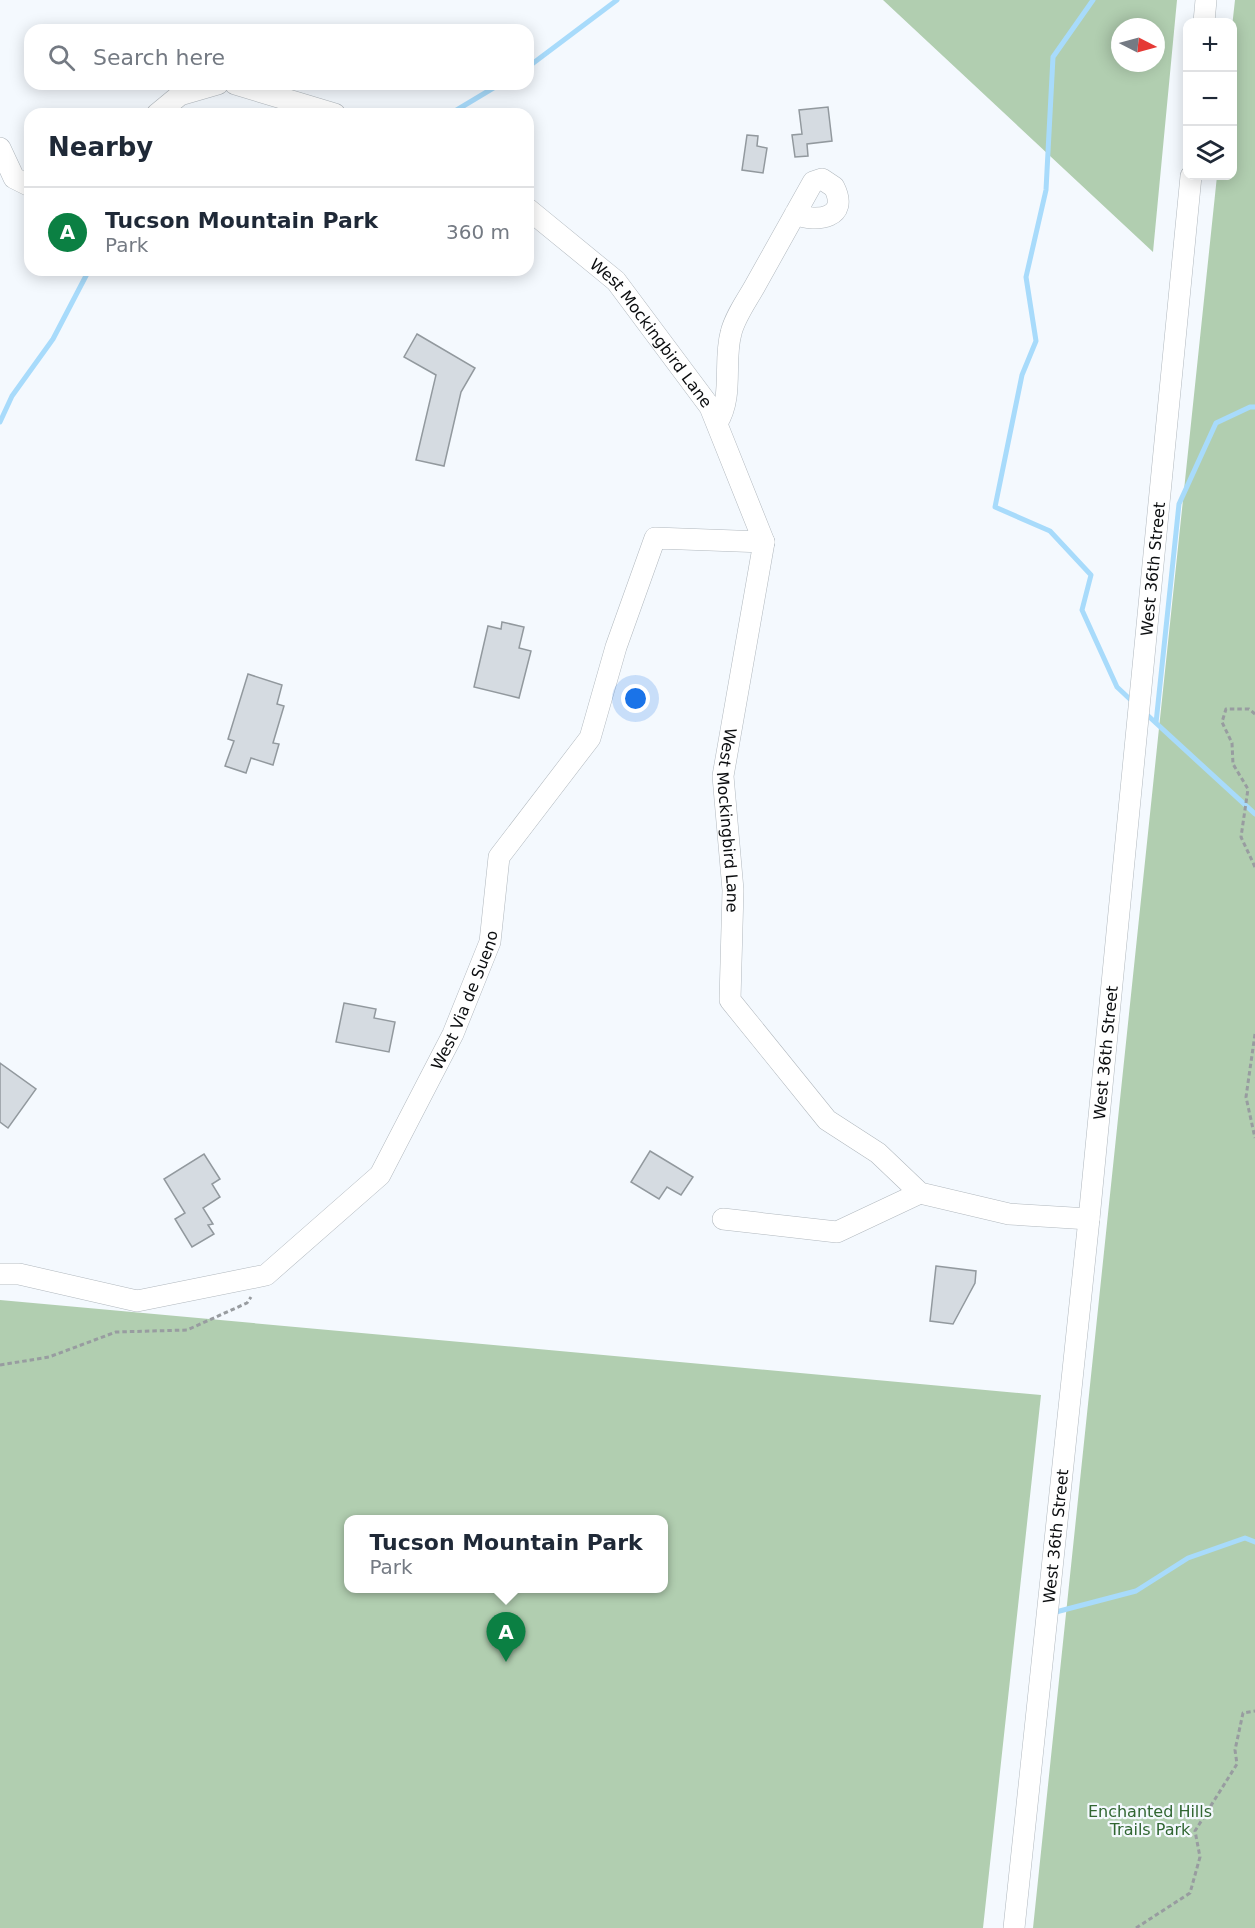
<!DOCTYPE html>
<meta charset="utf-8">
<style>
:root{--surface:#fff;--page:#f2f2f3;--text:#1f2937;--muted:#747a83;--line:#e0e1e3;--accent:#0b8043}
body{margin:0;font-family:"DejaVu Sans",sans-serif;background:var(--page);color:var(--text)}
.controls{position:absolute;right:18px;top:18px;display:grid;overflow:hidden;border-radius:12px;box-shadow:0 3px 15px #0003}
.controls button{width:54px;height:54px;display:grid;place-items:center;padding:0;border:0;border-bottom:2px solid var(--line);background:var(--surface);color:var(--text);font:30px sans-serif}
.compass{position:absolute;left:1111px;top:18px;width:54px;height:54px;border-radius:50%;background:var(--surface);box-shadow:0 3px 15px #0003;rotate:96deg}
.you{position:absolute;left:636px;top:699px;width:21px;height:21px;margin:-15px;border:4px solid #fff;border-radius:50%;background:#1a73e8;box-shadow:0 0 0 9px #1a73e833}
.badge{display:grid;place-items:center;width:39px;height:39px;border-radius:50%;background:var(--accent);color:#fff;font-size:20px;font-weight:700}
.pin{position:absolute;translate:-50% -50px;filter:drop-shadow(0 2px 3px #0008)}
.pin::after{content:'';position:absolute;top:32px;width:21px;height:18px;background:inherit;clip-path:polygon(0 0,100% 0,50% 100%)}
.popup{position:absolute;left:344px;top:1515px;width:324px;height:78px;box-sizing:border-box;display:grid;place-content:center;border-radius:12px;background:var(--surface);filter:drop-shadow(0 2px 4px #0005);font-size:20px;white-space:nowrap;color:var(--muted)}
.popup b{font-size:22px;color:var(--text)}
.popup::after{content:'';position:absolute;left:50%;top:100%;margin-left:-12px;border:12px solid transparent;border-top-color:var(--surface)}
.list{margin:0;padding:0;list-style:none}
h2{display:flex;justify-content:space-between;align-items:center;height:78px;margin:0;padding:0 24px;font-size:26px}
h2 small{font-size:20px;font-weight:400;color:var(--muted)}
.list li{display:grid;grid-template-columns:39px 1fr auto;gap:18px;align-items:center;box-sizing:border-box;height:90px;padding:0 24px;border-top:2px solid var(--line)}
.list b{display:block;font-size:22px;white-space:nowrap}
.list p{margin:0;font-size:20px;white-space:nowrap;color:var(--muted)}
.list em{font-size:20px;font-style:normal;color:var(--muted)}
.icon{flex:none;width:33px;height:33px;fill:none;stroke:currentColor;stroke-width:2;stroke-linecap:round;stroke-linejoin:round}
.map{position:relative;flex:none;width:1255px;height:1928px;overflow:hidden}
.search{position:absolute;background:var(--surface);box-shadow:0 3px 15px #0003;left:24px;top:24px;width:510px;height:66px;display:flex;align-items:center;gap:15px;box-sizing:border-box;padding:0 21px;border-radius:18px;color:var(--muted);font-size:22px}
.panel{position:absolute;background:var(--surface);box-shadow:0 3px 15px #0003;left:24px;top:108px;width:510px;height:168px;border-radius:18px}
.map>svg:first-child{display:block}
.green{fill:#b1ceb0;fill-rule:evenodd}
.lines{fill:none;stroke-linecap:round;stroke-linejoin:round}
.stream{stroke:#a8dbfb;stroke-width:5}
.building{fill:#d5dbe1;stroke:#92999e;stroke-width:1.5}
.minor-casing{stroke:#b1b8be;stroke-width:22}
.path{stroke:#989ca0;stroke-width:3;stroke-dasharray:4.5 3;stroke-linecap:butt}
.minor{stroke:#fff;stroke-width:21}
.labels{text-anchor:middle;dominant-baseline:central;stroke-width:4.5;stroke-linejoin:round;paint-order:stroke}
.street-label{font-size:16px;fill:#0b0d0f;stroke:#f4f9fe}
.park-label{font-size:16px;fill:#316632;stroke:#f4f9fe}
</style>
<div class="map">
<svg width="1255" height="1928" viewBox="0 0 1255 1928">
<rect width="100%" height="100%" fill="#f4f9fe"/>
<path class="green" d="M883,0H1177L1153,252ZM1120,27H1156V63H1120Z
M1235,0H1255V1928H1033L1217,176H1232V27Z
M0,1300L1041,1395L983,1928H0ZM348,1520H664V1588H348Z"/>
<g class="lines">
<path class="stream" d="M1093,0L1053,57L1046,190L1026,277L1036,341L1022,375L995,507L1050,531L1091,575L1082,610L1117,687L1133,702
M528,67L617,0
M450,114L500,84
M0,422L12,396L53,339L89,270
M1144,712L1255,814
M1156,723L1179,504L1216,423L1250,407H1255
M1052,1613L1136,1591L1188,1558L1245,1538L1255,1542"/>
</g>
<path class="building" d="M828,107L832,141L807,144L808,156L795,157L792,135L802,134L799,110Z
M747,135L758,136L757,146L767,148L763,173L742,170Z
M417,334L475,368L461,392L444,466L416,460L436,375L404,357Z
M502,622L524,627L519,648L531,651L519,698L474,687L488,626L501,629Z
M248,674L282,685L277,704L284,706L273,743L279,744L273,765L251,758L246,773L225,766L234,741L228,739Z
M344,1003L376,1009L374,1018L395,1022L389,1052L336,1042Z
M0,1063L36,1089L8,1128L0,1122Z
M650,1151L693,1177L681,1195L667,1187L659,1199L631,1182Z
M204,1154L220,1179L212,1184L220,1197L203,1208L213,1224L208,1225L214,1234L192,1247L175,1219L185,1213L164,1179Z
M936,1266L976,1271L975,1283L953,1324L930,1321Z"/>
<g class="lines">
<g class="minor-casing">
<g id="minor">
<path d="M1204,22L1206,0"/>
<path d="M235,84L335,114"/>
<path d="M157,114L180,95L218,84"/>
<path d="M0,148L14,178L30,186"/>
<path id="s1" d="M528,209L616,281L710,407L764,542L723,776L733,890L730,1000L827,1120L878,1153L920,1193L1009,1214L1089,1219"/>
<path d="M717,423C734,396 723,362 731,333C735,316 748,299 756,284C775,250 794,216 813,182L822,179L834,187C850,218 817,223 795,214"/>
<path d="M723,1219L837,1232L920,1193"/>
<path id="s2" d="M0,1274H19L137,1301L266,1275L380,1175L453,1034L490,942L499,857L590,738L616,647L655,538L764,542"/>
<path id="s3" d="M1014,1928L1089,1219L1191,176"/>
</g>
</g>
<path class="path" d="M1255,714L1249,709H1226L1222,722L1232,743L1233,764L1248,789L1241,837L1255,867
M1255,1034L1246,1097L1255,1138
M0,1365L49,1357L116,1332L187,1330L247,1303L251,1297
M1136,1928L1190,1893L1200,1857L1195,1831L1237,1764L1235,1750L1243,1713L1255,1711"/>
<use href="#minor" class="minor"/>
</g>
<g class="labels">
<g class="street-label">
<text stroke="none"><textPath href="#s1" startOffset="176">West Mockingbird Lane</textPath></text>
<text stroke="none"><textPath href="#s3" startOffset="1366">West 36th Street</textPath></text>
<text stroke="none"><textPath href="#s1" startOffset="698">West Mockingbird Lane</textPath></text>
<text stroke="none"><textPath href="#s2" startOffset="618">West Via de Sueno</textPath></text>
<text stroke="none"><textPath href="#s3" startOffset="880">West 36th Street</textPath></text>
<text stroke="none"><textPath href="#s3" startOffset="394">West 36th Street</textPath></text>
</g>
<g class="park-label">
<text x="1150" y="1811">Enchanted Hills<tspan x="1150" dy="18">Trails Park</tspan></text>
</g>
</g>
</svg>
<div class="controls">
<button>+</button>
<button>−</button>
<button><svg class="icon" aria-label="layers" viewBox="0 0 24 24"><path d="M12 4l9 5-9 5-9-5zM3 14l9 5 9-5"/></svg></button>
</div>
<svg class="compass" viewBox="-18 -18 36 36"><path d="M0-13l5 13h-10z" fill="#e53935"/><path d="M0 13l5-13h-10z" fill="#747a83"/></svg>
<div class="you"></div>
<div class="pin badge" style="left:506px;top:1662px">A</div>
<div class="popup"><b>Tucson Mountain Park</b>Park</div>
<div class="search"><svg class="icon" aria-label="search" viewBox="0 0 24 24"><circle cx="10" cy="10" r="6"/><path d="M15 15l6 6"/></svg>Search here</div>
<section class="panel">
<h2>Nearby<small></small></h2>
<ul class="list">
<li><span class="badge">A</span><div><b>Tucson Mountain Park</b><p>Park</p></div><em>360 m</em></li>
</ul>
</section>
</div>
